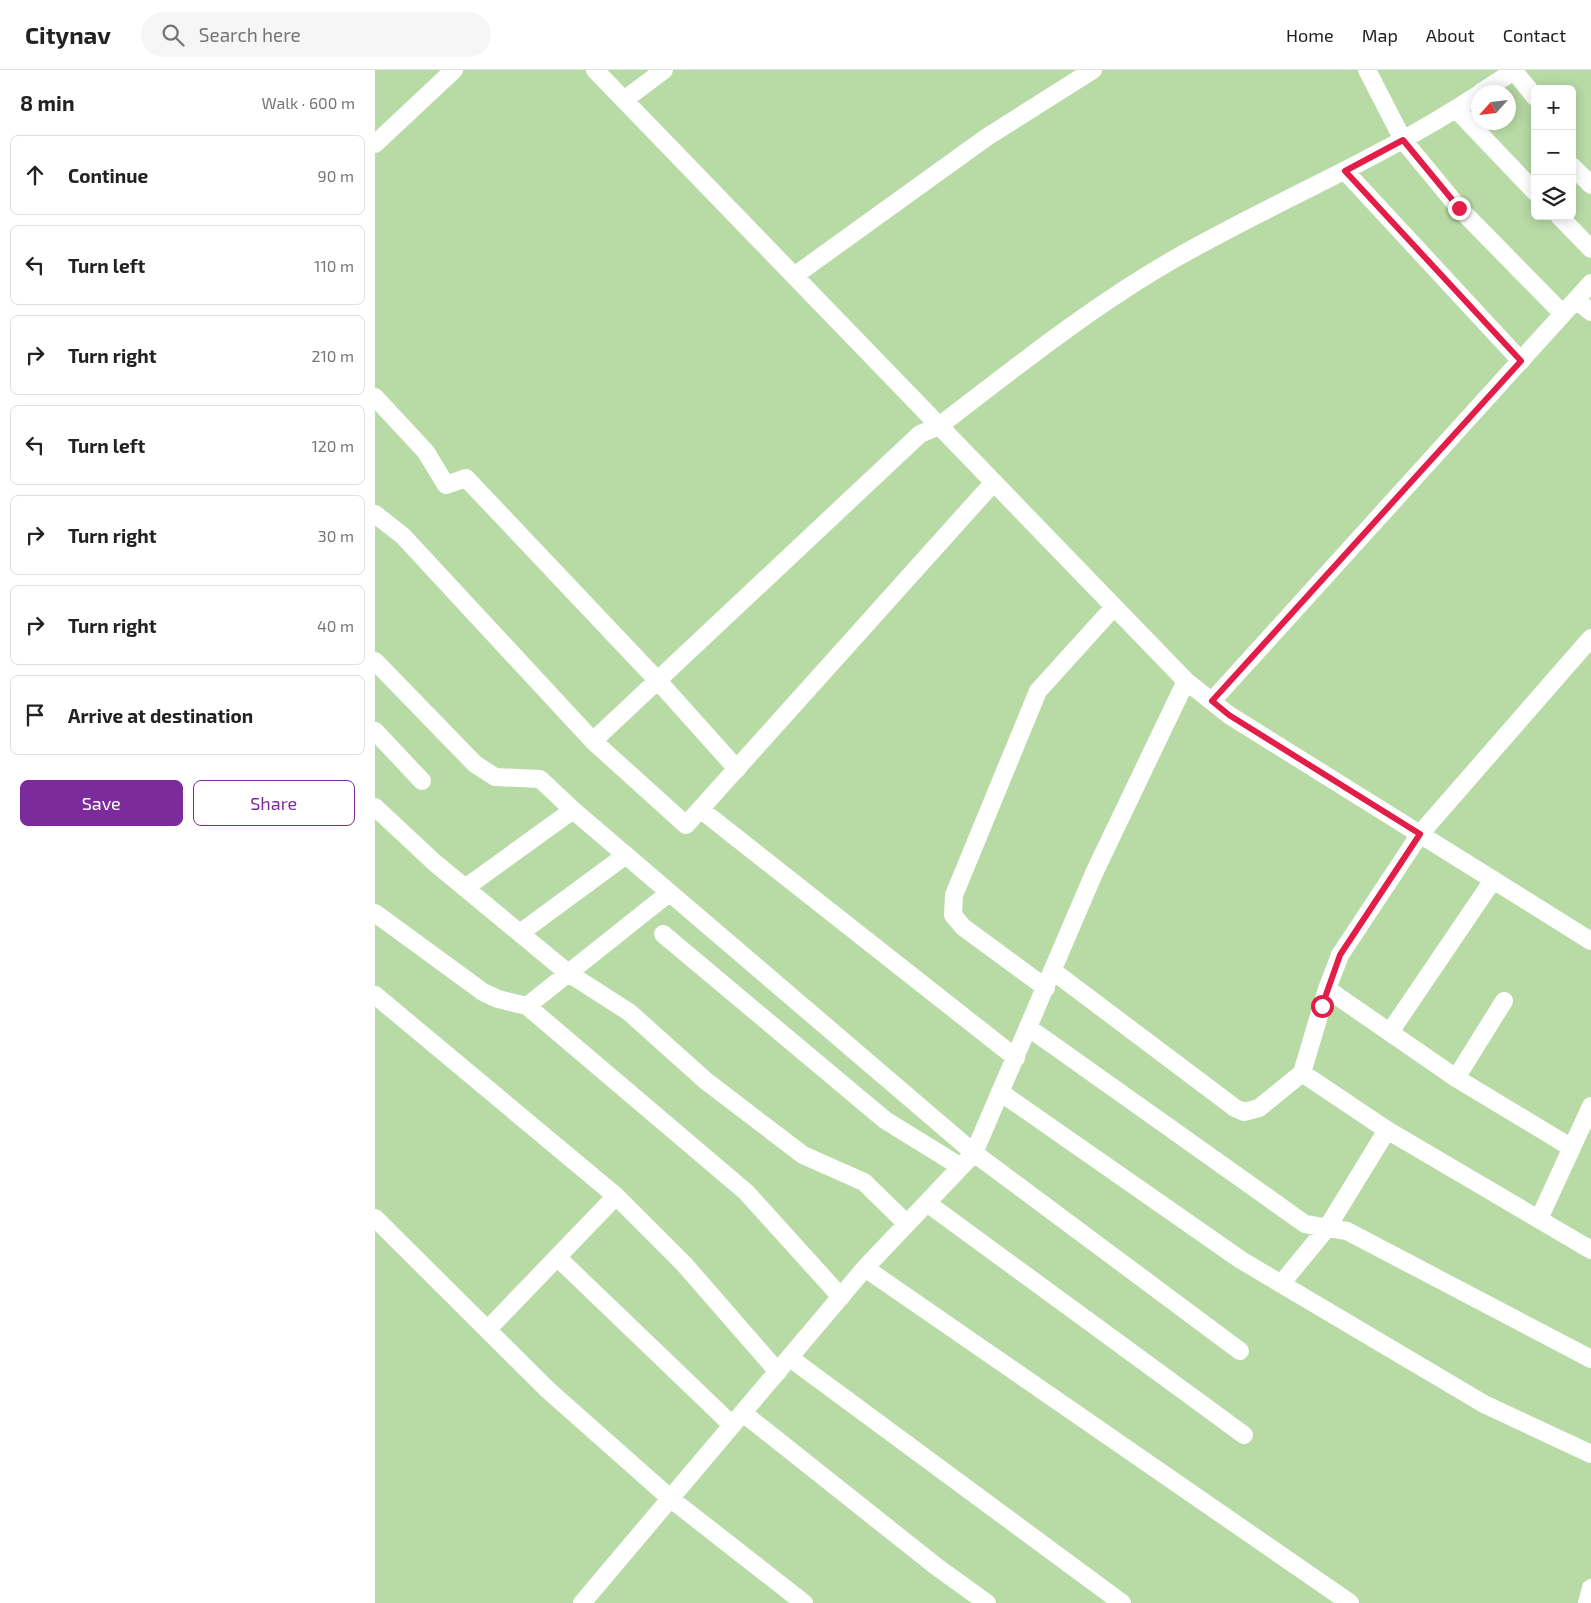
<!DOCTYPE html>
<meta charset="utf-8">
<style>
:root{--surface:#fff;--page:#f6f6f6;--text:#222;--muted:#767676;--line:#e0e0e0;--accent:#7c2b9c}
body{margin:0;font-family:"Exo 2",sans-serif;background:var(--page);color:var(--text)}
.controls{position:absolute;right:15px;top:15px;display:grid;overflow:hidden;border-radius:8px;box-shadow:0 2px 12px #0003}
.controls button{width:45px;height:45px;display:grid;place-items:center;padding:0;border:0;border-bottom:1px solid var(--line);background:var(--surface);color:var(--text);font:25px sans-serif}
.compass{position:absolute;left:1096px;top:15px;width:45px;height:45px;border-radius:50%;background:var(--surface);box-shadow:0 2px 12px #0003;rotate:243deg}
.stop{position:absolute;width:15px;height:15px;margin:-11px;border:4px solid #e11d48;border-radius:50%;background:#fff}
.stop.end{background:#e11d48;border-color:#fff;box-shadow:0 1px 5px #0008}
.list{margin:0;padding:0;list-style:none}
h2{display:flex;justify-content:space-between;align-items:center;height:65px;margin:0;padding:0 20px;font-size:21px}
h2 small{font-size:16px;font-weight:400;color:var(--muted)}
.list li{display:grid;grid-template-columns:32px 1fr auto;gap:15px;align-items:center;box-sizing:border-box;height:80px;margin:0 10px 10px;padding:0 10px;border:1px solid var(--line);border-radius:8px}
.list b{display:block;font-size:19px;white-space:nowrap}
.list em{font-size:16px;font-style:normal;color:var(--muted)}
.actions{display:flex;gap:10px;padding:15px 20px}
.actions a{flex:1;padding:11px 0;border:1px solid var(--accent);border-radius:8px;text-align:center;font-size:18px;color:var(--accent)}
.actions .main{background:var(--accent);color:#fff}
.icon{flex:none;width:28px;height:28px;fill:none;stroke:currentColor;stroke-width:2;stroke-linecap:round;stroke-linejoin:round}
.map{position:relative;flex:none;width:1216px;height:1533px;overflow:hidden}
header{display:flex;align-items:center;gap:30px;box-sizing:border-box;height:70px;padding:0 25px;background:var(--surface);border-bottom:1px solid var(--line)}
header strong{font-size:24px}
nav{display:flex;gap:28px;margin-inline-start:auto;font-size:18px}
.search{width:350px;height:45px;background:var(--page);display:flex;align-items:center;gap:12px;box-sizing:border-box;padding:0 18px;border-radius:28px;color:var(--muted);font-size:19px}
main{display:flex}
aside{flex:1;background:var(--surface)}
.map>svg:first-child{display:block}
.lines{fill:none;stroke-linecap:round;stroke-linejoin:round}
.minor{stroke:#fff;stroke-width:18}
.route{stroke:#e11d48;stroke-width:6}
</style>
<header>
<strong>Citynav</strong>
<div class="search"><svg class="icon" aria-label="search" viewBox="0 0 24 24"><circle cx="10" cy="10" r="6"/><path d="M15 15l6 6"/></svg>Search here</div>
<nav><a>Home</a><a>Map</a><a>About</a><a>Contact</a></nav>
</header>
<main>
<aside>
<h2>8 min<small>Walk · 600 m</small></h2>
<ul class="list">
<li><svg class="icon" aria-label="ahead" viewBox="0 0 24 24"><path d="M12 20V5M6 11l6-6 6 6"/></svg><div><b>Continue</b></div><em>90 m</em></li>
<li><svg class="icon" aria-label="left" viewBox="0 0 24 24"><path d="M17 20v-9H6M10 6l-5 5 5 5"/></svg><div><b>Turn left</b></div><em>110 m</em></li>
<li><svg class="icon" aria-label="right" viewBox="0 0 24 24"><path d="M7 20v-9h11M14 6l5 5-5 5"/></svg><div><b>Turn right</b></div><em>210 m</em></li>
<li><svg class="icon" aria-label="left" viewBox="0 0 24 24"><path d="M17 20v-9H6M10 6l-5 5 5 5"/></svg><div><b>Turn left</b></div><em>120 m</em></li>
<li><svg class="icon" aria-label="right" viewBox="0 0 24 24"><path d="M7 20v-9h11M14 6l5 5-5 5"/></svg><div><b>Turn right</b></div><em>30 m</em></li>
<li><svg class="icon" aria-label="right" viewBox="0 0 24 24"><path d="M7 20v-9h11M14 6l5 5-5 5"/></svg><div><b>Turn right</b></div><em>40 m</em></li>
<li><svg class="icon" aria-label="arrive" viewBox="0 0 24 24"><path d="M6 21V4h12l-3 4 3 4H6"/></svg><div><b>Arrive at destination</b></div></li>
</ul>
<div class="actions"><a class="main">Save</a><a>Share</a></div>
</aside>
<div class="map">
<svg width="1216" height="1533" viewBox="0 0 1216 1533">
<rect width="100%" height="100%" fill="#b8daa5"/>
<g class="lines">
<path class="minor" d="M220,0L811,611L854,645L1216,871
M992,0L1028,70L1084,138L1188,244
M1139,1L1160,27
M1106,22L1141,0
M249,30L289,0
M1081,39L1160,122
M0,74L79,0
M1197,96L1216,115
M970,101L1146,291
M1184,146L1216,179
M419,206L612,67L718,0
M1201,230L1216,242
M0,327L51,382L71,415L91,408L284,612L362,699
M0,444L28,466L218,671L311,755L619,412
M0,591L100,694L120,707L165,709L198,740L599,1083L865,1281
M837,631L1216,213
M0,661L47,711
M218,671L545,364L564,356C641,297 717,236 801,188C901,131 1007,88 1104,24
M0,737L60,793L193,903L254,942L331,1011L428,1085L489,1112L532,1154
M325,739L641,988
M90,818L198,740
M0,843L108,922L123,929L152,936L371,1122L466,1227
M145,863L251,785
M288,864L510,1050L586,1097
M678,901L860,1038L869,1042L884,1038L927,1003L952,919L965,885L1045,764L1216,568
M671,918L588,857L578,845L579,825L663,621L739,537
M952,919L1081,1008L1197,1078
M0,925L241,1126L309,1194L403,1302
M152,936L294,823
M654,958L930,1154L972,1161L1216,1289
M1015,962L1118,810
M927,1003L1012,1060L1216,1180
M1081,1008L1129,931
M625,1022L866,1190L1109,1334L1216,1384
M552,1133L869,1365
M0,1148L173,1320L296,1429L429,1533
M1164,1149L1216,1036
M182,1187L357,1355
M490,1198L975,1533
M906,1214L952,1158L1012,1060
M113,1259L241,1126
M415,1288L747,1533
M368,1343L562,1497L612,1533
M207,1533L490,1198L599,1083L720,801L811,611
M1212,1533L1216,1518"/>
</g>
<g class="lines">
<path class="route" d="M947,936L965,885L1045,764L854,645L837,631L1146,291L970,101L1028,70L1084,138"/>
</g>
</svg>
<div class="controls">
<button>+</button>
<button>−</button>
<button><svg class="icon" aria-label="layers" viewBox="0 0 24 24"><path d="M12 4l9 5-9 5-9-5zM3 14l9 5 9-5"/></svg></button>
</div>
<svg class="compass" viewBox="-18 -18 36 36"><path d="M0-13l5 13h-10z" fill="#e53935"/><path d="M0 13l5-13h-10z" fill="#767676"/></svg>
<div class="stop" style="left:947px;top:936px"></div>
<div class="stop end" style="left:1084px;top:138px"></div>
</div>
</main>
